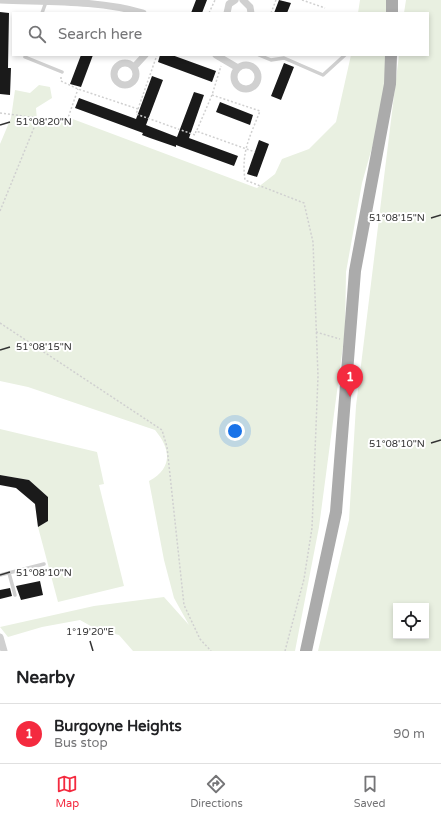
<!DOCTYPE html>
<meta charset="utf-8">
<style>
:root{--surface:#fff;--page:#f6f6f6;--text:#202124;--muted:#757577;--line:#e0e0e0;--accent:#f42a3f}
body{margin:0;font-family:"Varela Round",sans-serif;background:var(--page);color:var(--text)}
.controls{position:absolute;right:12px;bottom:12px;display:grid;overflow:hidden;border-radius:0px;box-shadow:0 2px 6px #0003}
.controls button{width:36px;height:36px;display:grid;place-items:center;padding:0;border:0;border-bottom:1px solid var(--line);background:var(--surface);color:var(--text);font:20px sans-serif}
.you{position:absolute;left:235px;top:431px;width:14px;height:14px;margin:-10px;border:3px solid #fff;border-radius:50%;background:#1a73e8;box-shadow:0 0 0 6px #1a73e833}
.badge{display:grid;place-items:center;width:26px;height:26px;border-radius:50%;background:var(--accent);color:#fff;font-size:13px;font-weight:700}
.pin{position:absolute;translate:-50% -33px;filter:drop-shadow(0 1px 2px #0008)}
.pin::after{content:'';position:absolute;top:21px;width:14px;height:12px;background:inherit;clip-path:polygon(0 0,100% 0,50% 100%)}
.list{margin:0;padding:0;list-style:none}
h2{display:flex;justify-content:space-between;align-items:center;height:52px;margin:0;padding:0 16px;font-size:17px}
h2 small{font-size:13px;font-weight:400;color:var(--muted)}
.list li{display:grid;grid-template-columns:26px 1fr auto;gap:12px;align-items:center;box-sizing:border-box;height:60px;padding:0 16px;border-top:1px solid var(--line)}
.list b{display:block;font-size:15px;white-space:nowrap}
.list p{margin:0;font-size:13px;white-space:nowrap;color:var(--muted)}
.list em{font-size:13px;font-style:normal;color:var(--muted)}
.icon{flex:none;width:22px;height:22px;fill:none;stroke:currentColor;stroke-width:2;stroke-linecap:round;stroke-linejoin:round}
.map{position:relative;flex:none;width:441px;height:651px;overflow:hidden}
.search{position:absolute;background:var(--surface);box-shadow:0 2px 6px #0003;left:12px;right:12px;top:12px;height:44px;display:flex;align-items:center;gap:10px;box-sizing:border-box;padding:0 14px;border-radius:0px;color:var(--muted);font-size:15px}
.sheet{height:112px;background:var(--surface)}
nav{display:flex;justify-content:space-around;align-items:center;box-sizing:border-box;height:56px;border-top:1px solid var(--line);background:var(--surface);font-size:11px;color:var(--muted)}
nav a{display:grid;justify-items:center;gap:2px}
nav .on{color:var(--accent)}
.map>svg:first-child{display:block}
.green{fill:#e9f0e1;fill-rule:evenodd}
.building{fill:#1a1a1a}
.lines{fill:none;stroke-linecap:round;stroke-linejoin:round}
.path{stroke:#d0d0d0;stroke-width:1.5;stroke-dasharray:2 2;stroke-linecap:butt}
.service{stroke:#d0d0d0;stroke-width:3.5}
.minor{stroke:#d0d0d0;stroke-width:7}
.primary{stroke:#ababab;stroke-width:12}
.ticks{fill:none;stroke:#333;stroke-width:1.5}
.ticks-label{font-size:10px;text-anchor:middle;fill:#333;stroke:#fff;stroke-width:4;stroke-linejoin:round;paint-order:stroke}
</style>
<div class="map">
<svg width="441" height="651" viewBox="0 0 441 651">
<rect width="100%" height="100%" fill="#fff"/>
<path class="green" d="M360,0H392V13H358Z
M406,0H441V651H318L349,520L356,406L399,55H428V13H404ZM396,606H426V636H396Z
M351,55H391L388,91L362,183L346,272L345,331L319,527L295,651H133L119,635L96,629L80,620L42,627L8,637L0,627L94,606L164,597L189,625L174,598L164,560L149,481C173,468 171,449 155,430L28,387L0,381V144L11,118L15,90L30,93L39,85L50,87L52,98L36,108L37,120L70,118L257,188L275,174L282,159L309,149L336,122Z
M0,429L97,452L104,484L99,485L124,586L58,602L38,527L48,521V497L29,480L0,475Z"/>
<path class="building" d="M196,0H207L202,13H191Z
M279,0L291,3L287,13H274Z
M0,12L9,13L8,68H11L10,95L0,94Z
M81,55H93L81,87L70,84Z
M160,55H172L216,71L212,82L158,62Z
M284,63L294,67L281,100L271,96Z
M152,76L163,80L146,125L177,137L194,92L204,95L189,138L238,156L234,166L176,145V147L150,138L142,135L143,133L75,108L79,98L136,119Z
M220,102L253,115L250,125L216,112Z
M259,140L269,144L257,177L247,174Z
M0,475L29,480L48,497V521L38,527L35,504L16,488L0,485Z
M40,581L43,595L21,600L16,586Z
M10,588L12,596L0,599V590Z"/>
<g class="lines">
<path class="path" d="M302,0L325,8
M209,13L215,0
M271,13L276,0
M61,77V81L78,89L138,109L136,114L195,135L196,131L255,152
M212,95L260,111C250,137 241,151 245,180L304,203L313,242L318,376L312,528L304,579L285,651
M138,109L157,55
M0,113L38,118
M197,130L212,95L221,66
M0,211L38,118H68L78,89
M0,323L162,430L167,447L184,605L200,639L211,651
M316,332L340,339"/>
<path class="service" d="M42,13L46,2
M26,55L25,57L62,72
M259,55L271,60L284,58L323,75L345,55
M9,573L15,595
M0,575L44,564"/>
<path class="minor" d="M0,0C48,2 99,0 143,13
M243,0L250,7L251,13
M227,13L229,4L235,0
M216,55L238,68
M114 74a11 11 0 1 1 22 0a11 11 0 1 1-22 0Z
M234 77a12 12 0 1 1 24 0a12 12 0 1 1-24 0Z
M134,67L145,55
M0,637L4,651"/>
<path class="primary" d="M392,0V13
M306,651L336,512L355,271L390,84L391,55"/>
</g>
<path class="ticks" d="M0,125L10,122M431,218L441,215M0,350L10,347M431,443L441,440M0,575L10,572M90,641L93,651"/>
<g class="ticks-label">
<text x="44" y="125">51°08'20"N</text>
<text x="397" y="221">51°08'15"N</text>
<text x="44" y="350">51°08'15"N</text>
<text x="397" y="447">51°08'10"N</text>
<text x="44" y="576">51°08'10"N</text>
<text x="90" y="635">1°19'20"E</text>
</g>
</svg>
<div class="controls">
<button><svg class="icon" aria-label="locate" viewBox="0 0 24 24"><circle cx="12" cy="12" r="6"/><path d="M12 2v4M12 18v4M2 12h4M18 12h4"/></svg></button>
</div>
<div class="you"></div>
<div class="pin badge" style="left:350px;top:397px">1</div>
<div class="search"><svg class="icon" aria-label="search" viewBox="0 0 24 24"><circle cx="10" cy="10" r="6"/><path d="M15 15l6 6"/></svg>Search here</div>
</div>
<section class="sheet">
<h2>Nearby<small></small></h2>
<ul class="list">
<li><span class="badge">1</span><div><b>Burgoyne Heights</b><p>Bus stop</p></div><em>90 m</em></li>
</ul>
</section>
<nav>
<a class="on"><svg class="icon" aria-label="map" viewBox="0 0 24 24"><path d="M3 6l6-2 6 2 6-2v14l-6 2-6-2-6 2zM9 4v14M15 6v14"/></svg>Map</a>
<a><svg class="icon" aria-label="directions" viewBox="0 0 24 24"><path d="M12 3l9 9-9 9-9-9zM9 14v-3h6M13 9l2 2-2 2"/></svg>Directions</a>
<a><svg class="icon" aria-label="saved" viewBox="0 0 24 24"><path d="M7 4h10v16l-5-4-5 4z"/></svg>Saved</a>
</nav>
